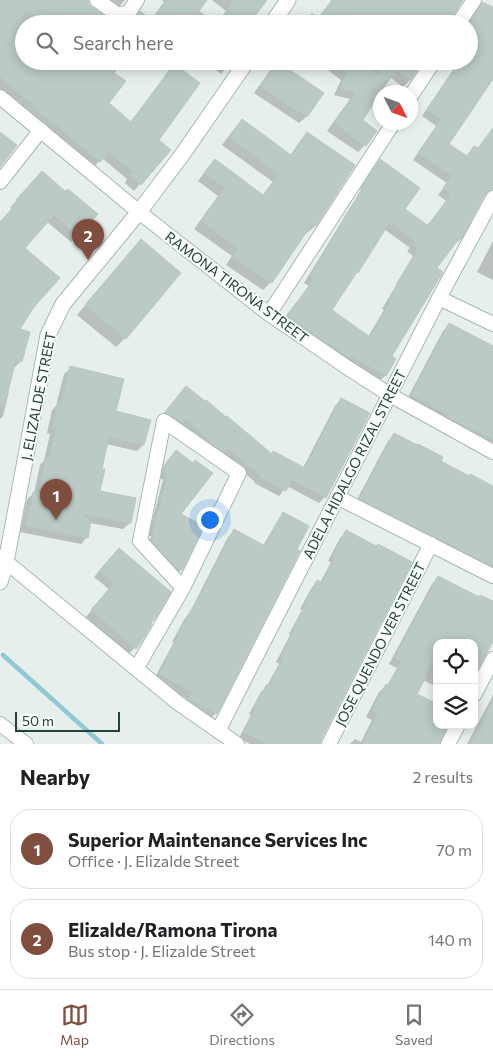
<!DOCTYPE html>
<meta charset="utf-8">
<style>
:root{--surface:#fff;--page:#f6f6f6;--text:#202124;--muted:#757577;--line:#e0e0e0;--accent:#7f4e3f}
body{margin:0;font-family:Commissioner,sans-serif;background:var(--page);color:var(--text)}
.controls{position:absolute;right:15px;bottom:15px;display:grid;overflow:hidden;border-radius:10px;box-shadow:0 2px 12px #0003}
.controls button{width:45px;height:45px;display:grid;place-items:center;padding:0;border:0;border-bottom:1px solid var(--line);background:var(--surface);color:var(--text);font:25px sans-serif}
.compass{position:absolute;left:373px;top:85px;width:45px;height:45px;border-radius:50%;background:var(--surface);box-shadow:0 2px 12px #0003;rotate:132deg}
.scale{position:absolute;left:15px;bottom:12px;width:105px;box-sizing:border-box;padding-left:5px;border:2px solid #24423a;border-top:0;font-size:14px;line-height:18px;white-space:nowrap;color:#24423a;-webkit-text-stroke:4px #f7fbf9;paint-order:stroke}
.you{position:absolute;left:209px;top:519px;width:18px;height:18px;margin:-12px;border:4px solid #fff;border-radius:50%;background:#1a73e8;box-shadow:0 0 0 8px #1a73e833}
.badge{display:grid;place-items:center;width:32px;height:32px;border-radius:50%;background:var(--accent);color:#fff;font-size:16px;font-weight:700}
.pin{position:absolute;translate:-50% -41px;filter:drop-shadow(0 1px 2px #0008)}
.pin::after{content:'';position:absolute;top:26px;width:18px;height:15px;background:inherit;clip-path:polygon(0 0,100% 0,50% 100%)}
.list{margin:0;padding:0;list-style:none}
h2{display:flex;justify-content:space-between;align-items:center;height:65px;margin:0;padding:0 20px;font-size:21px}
h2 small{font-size:16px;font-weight:400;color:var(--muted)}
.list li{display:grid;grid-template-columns:32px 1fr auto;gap:15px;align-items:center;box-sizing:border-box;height:80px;margin:0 10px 10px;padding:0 10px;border:1px solid var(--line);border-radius:20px}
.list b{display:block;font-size:19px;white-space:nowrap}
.list p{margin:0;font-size:16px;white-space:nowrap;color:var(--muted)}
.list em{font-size:16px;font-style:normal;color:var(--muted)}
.icon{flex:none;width:28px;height:28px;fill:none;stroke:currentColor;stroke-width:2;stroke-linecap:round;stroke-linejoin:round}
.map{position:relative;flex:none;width:493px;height:744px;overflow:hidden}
.search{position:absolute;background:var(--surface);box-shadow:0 2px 12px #0003;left:15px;right:15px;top:15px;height:55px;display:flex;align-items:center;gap:12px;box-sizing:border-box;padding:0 18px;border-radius:28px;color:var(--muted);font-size:19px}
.sheet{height:245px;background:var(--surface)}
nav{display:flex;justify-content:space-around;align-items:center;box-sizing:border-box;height:70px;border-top:1px solid var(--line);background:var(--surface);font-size:14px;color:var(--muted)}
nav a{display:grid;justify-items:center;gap:2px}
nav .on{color:var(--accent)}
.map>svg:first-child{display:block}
.shadow{fill:#0003;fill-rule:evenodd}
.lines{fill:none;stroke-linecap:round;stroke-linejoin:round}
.stream{stroke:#8ec9d4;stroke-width:4.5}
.building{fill:#bbcac4;stroke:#b8c9c2;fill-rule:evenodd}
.minor-casing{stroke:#a8b8b2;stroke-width:16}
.tertiary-casing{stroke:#a8b8b2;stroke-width:17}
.minor{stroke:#fff;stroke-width:14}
.tertiary{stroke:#fff;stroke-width:15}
.labels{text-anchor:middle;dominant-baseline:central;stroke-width:4;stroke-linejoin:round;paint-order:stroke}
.street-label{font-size:14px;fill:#24423a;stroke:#f7fbf9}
</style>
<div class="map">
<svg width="493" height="744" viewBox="0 0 493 744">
<rect width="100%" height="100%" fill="#e6efeb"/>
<path class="shadow" d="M0,0H87L88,4L91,8L114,24H24V61L112,73L107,104L130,123L168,72L174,66L157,140L140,184L134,191L125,183L127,179L102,158L93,168L0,89Z
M95,0H125L115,11Z
M162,0H206L197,12L213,24H121L132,21L140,12L151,20L164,2Z
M212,0H265L248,24H217L226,11Z
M332,0H463L450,19L448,24H303L312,13L318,18Z
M483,3L493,9V77L447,144L466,157L474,147L478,149L493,128V187L483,196L458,240L435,268L390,357L395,359L385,376L378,382L281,322L309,286L304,283L361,190L360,189L374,167L380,161L403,209L427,226L446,201L438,195L447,183L413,160L436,126L422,116L459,61H469V24H467L476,9ZM384,229L410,248L407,251L413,256L396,284H397L382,309L384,310L368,337L331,310L351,279L357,272Z
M204,61H232L221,74Z
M316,61H422L410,80L403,87L390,77L361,121L365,145L358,152L327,131L350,99L334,95L341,80Z
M278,62L322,93L306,117L299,123L254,93L271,69Z
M242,121L290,156L300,141L307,134L354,165L315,226L307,233L305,231L271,282L263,290L226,265L232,256L194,229L218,196L198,181L208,168L215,161L262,196L273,182L222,145L235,128Z
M35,179L77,236L71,242L46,221L23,248L33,306L18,330L21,361L14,368H13L7,390L9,391L3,416L0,419V223L12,209L10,208Z
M141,241L179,273L125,338L116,347L77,315L132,250Z
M493,241V280L477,272Z
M449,325L493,347V449L406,401L443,331Z
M71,368L143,445L137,451L106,444L101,470L99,492L130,523L123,529L90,523L87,537L81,544L20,532L27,499L34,493L40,465L44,461L50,434L47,433L52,410L56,406L64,374Z
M180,394L271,455L303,468L335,406L341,400L325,497L319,503L287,486L279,496L254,483L255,482L221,453L160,418Z
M394,435L439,461L493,488V574L354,505L388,441Z
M171,456L179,514L202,526L181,570L176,575L148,547L151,536H148L163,480L158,476L159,472Z
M284,514L216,713L210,719L183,705L186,698L153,681L174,642H172L185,618L189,614L228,537L234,531L263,546L278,520Z
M346,532L320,744H250L239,738L251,715L249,714L261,692L267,686L279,664L276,662L290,635L289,634L302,610L300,609L312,587L317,582L320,583L331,562L328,561L340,538Z
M113,555L149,623L140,642L129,654L86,617L109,589L94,577Z
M438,577L478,598L493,603V641L474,643H437V687L423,680L416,694L437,725L438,744H350L355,739L361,742L372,720L366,717L379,692L386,685L387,686L397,668L389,664L432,584Z
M493,695V744H467Z"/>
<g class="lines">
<path class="stream" d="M3,655L102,744"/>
</g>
<path class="building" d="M0,0H88L89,4L92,7L116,24L132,20L136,17L140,11L158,24H39L24,11V61H122L114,73L126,81L109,103L131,122L174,64L200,83L159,140L171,150L141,185L130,175L133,172L109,152L100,162L54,123L53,124L32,107L34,105L0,77Z
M166,0H207L199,11L215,24H161L153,18Z
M234,0H267L249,24H217Z
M332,0H463L451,19L449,24H314Z
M482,2L493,7V79L449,144L467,156L474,146L478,148L493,128V189L488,191L485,194L462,238L459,241L458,240L437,268L443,272L392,356L396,359L386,376L351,356L350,358L287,316L314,279L310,277L366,183L365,182L380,159L420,188L405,209L427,225L429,223L430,224L451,194L443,188L452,176L418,153L442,119L427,109L460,61H469V24ZM390,222L415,241L413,244L418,249L401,277H402L388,302L390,303L370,337L332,310L357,272L358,273Z
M277,61L324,93L307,117L260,86Z
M332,61H358L377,75L387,62L385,61H423L411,80L397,70L380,92L363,120L377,131L366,146L334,123L356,92L340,88L347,73Z
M242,119L291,155L307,132L355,165L316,226L312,224L272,283L233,257L238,248L201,221L225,188L204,173L215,159L263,195L279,174L229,137Z
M0,132L17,145L0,167Z
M42,171L65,191L68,189L98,214L78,237L54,215L25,248L60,278L34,307L20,329L30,332L22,362L16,360L4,407L0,406V222L18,202L16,200Z
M141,239L181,273L126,339L85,305Z
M449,323L493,346V439L474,429L473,431L447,417L448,414L411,395Z
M70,366L124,379L116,411L151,420L144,445L109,437L102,469H105L100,491L136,498L131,523L82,514L91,522L88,538L26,526L33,492L39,493L46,458H49L56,428L53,427L58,402L61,403Z
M186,386L205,401L206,400L226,417L227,416L272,454L273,451L305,468L341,398L370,413L326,498L292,480L286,491L260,477V475L228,448L224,452L207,440L208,439L186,419L183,423L166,413L165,412Z
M394,433L417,445L418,444L443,457L441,461L469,476L470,474L493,486V566L359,499Z
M176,450L193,463L195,460L213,473L181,514L204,526L182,570L175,566L152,541L155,531H153L168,474L163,471L164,466Z
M283,512L309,526L297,549L300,551L217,714L188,699L192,692L159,674L179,636L177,635L191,610L192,611L234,529L265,546Z
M346,530L376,546L378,544L412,562L321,740L320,744H266L244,732L256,709L254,708L267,684L269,686L284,657L281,656L295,629L294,628L306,604L305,603L317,580L322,582L336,556L333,555Z
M119,548L171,592L157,616L151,623L152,624L141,642L136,649L91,610L114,583L99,571Z
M438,576L479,597L480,595L493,601V642L474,676V643H437V653L425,676L426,677L417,694L437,704V725H448L439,744H362L378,714L372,710L386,684L389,686L402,661L395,657Z
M493,701V744H470Z"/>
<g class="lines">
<g class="minor-casing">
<path id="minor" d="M97,0L118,15L129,12L137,0
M458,24L474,0
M0,97L139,212L269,314L348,368L390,395L493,452
M410,97L434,61
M0,182L41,130
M439,298L493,324
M269,314L394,122
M337,497L493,576
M0,557L178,703L237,744
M136,669L183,588L239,473L164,421L140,541L183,588
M474,695L493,659
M0,724L26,744
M218,731L439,298L493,198
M329,744L431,544
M448,744L458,725"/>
</g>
<g class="tertiary-casing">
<path id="tertiary" d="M272,24L288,0
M0,582L6,562L24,466L48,335L63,304L139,212L182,155L247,61"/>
</g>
<use href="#minor" class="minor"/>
<use href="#tertiary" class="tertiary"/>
</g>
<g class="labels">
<g class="street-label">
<text transform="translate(237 287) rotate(37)">RAMONA TIRONA STREET</text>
<text transform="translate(38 396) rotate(-79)">J. ELIZALDE STREET</text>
<text transform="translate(354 464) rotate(-63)">ADELA HIDALGO RIZAL STREET</text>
<text transform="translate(380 644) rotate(-63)">JOSE QUENDO VER STREET</text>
</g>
</g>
</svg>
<div class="controls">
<button><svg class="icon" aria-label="locate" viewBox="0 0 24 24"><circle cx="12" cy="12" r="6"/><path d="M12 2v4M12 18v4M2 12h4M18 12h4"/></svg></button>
<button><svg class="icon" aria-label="layers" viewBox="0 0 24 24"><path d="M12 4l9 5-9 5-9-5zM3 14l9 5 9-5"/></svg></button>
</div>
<svg class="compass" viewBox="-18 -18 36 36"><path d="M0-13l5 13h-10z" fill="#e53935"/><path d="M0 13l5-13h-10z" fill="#757577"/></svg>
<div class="scale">50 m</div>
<div class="you"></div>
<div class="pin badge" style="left:56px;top:520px">1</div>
<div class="pin badge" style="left:88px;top:260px">2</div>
<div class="search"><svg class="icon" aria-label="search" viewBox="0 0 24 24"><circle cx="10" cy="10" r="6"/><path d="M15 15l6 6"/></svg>Search here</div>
</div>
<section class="sheet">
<h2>Nearby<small>2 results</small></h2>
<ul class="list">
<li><span class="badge">1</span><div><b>Superior Maintenance Services Inc</b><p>Office · J. Elizalde Street</p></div><em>70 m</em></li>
<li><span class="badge">2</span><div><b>Elizalde/Ramona Tirona</b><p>Bus stop · J. Elizalde Street</p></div><em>140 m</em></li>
</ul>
</section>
<nav>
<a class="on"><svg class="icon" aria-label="map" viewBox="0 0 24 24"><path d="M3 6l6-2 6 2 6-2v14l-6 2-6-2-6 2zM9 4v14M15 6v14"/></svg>Map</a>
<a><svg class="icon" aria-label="directions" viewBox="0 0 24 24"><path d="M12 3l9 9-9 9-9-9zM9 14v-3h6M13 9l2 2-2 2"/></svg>Directions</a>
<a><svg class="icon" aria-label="saved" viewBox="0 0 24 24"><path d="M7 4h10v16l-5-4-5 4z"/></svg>Saved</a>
</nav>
